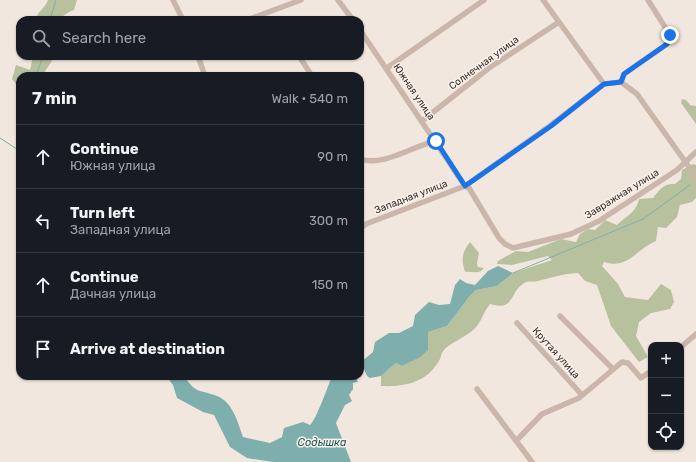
<!DOCTYPE html>
<meta charset="utf-8">
<style>
:root{--surface:#171b24;--page:#242831;--text:#f1f3f6;--muted:#9ea1a6;--line:#363941}
body{margin:0;font-family:Rubik,sans-serif;background:var(--page);color:var(--text)}
.controls{position:absolute;right:12px;bottom:12px;display:grid;overflow:hidden;border-radius:8px;box-shadow:0 1px 3px #0004}
.controls button{width:36px;height:36px;display:grid;place-items:center;padding:0;border:0;border-bottom:1px solid var(--line);background:var(--surface);color:var(--text);font:20px sans-serif}
.stop{position:absolute;width:12px;height:12px;margin:-9px;border:3px solid #1a73e8;border-radius:50%;background:#fff}
.stop.end{background:#1a73e8;border-color:#fff;box-shadow:0 1px 4px #0008}
.list{margin:0;padding:0;list-style:none}
h2{display:flex;justify-content:space-between;align-items:center;height:52px;margin:0;padding:0 16px;font-size:17px}
h2 small{font-size:13px;font-weight:400;color:var(--muted)}
.list li{display:grid;grid-template-columns:26px 1fr auto;gap:12px;align-items:center;box-sizing:border-box;height:64px;padding:0 16px;border-top:1px solid var(--line)}
.list b{display:block;font-size:15px;white-space:nowrap}
.list p{margin:0;font-size:13px;white-space:nowrap;color:var(--muted)}
.list em{font-size:13px;font-style:normal;color:var(--muted)}
.icon{flex:none;width:22px;height:22px;fill:none;stroke:currentColor;stroke-width:2;stroke-linecap:round;stroke-linejoin:round}
.map{position:relative;flex:none;width:696px;height:462px;overflow:hidden}
.search{position:absolute;background:var(--surface);box-shadow:0 1px 3px #0004;left:16px;top:16px;width:348px;height:44px;display:flex;align-items:center;gap:10px;box-sizing:border-box;padding:0 14px;border-radius:12px;color:var(--muted);font-size:15px}
.panel{position:absolute;background:var(--surface);box-shadow:0 1px 3px #0004;left:16px;top:72px;width:348px;height:308px;border-radius:12px}
.map>svg:first-child{display:block}
.green{fill:#b8c19e}
.water{fill:#7eafad}
.lines{fill:none;stroke-linecap:round;stroke-linejoin:round}
.stream{stroke:#7eafad;stroke-width:1}
.minor{stroke:#cab6aa;stroke-width:5.5}
.route{stroke:#1a73e8;stroke-width:5}
.labels{text-anchor:middle;dominant-baseline:central;stroke-width:3;stroke-linejoin:round;paint-order:stroke}
.street-label{font-size:10px;fill:#382d2a;stroke:#faf2eb}
.water-label{font-size:11px;font-style:italic;fill:#205958;stroke:#faf2eb}
</style>
<div class="map">
<svg width="696" height="462" viewBox="0 0 696 462">
<rect width="100%" height="100%" fill="#f2e7de"/>
<path class="green" d="M48,0H77L74,10L69,12L57,20H35C38,11 45,8 48,0Z
M33,56H55L42,76H20V89L12,79L16,65L30,70Z
M682,99L686,100L690,105L696,106V124L681,103Z
M693,164L696,165V198L692,202L680,205L677,217L666,228L658,227L656,241C636,249 628,270 604,262L602,266L618,284L625,297L648,300L661,284L671,290L674,302L670,309L651,313L639,322L636,336L648,357L639,362L611,326L597,285L585,281L578,273C561,274 554,277 538,281C535,282 530,281 526,282C509,290 516,312 490,304C482,314 482,323 472,331C466,336 446,346 444,350C441,353 441,358 439,361C426,383 404,387 381,386V376L396,363L402,366L419,358L428,332L447,326L469,297L476,290L497,286L513,273L552,260L548,256L512,265L497,264L498,261L516,251L528,252L561,239L576,242L580,234L588,229L595,230L605,220L617,225C626,216 636,213 639,199L653,198C660,189 664,183 675,184L681,179L682,170Z
M470,242L479,253L477,264L478,267L484,268C479,275 473,271 465,272C461,259 462,252 470,242Z"/>
<path class="water" d="M498,266L513,273L497,286L476,290L469,297L447,326L428,332V350L419,358L402,366L396,363L381,376L370,378L367,376L361,362L373,352L375,342L389,333H399L413,326L415,315L429,302L439,305L450,304L455,285L460,279L466,283L475,285L488,271Z
M166,376H184C197,395 199,389 217,396C233,402 238,423 243,437L270,443L282,437L284,428L303,422L310,425C315,422 329,384 332,376H341L344,379L347,376H355L358,382L353,383V389L349,395L352,401L345,405L336,423L351,462H273L247,458L230,447L214,415L203,412L177,398L173,385Z"/>
<g class="lines">
<path class="stream" d="M50,20L56,0
M36,76L43,56
M0,138L20,151
M513,273L643,219L690,185"/>
<path class="minor" d="M173,0L183,20
M338,0L353,20
M543,0L604,84
M247,20L301,0
M360,30L465,186L469,188L499,238L505,244L513,248L571,234L599,221L677,170L696,152
M198,56L205,76
M299,56L312,76
M387,68L484,0
M621,82L624,74L667,44L670,35L648,0
M604,84L621,82L637,94L696,177
M422,121L489,68L559,22
M360,159C384,167 412,146 436,141
M360,229L366,224L465,186L551,125L604,84
M560,316L613,369
M517,323L582,395
M681,347L696,334
M256,376L257,377
M477,389L532,462
M516,441L542,414L579,398L622,362L628,363L641,378L651,371"/>
</g>
<g class="lines">
<path class="route" d="M436,141L465,186L551,126L604,84L621,82L624,74L667,44L670,35"/>
</g>
<g class="labels">
<g class="street-label">
<text transform="translate(484 63) rotate(-36)">Солнечная улица</text>
<text transform="translate(414 92) rotate(56)">Южная улица</text>
<text transform="translate(622 194) rotate(-32)">Завражная улица</text>
<text transform="translate(411 197) rotate(-21)">Западная улица</text>
<text transform="translate(556 353) rotate(48)">Крутая улица</text>
</g>
<g class="water-label">
<text x="322" y="442">Содышка</text>
</g>
</g>
</svg>
<div class="controls">
<button>+</button>
<button>−</button>
<button><svg class="icon" aria-label="locate" viewBox="0 0 24 24"><circle cx="12" cy="12" r="6"/><path d="M12 2v4M12 18v4M2 12h4M18 12h4"/></svg></button>
</div>
<div class="stop" style="left:436px;top:141px"></div>
<div class="stop end" style="left:670px;top:35px"></div>
<div class="search"><svg class="icon" aria-label="search" viewBox="0 0 24 24"><circle cx="10" cy="10" r="6"/><path d="M15 15l6 6"/></svg>Search here</div>
<section class="panel">
<h2>7 min<small>Walk · 540 m</small></h2>
<ul class="list">
<li><svg class="icon" aria-label="ahead" viewBox="0 0 24 24"><path d="M12 20V5M6 11l6-6 6 6"/></svg><div><b>Continue</b><p>Южная улица</p></div><em>90 m</em></li>
<li><svg class="icon" aria-label="left" viewBox="0 0 24 24"><path d="M17 20v-9H6M10 6l-5 5 5 5"/></svg><div><b>Turn left</b><p>Западная улица</p></div><em>300 m</em></li>
<li><svg class="icon" aria-label="ahead" viewBox="0 0 24 24"><path d="M12 20V5M6 11l6-6 6 6"/></svg><div><b>Continue</b><p>Дачная улица</p></div><em>150 m</em></li>
<li><svg class="icon" aria-label="arrive" viewBox="0 0 24 24"><path d="M6 21V4h12l-3 4 3 4H6"/></svg><div><b>Arrive at destination</b></div></li>
</ul>
</section>
</div>
